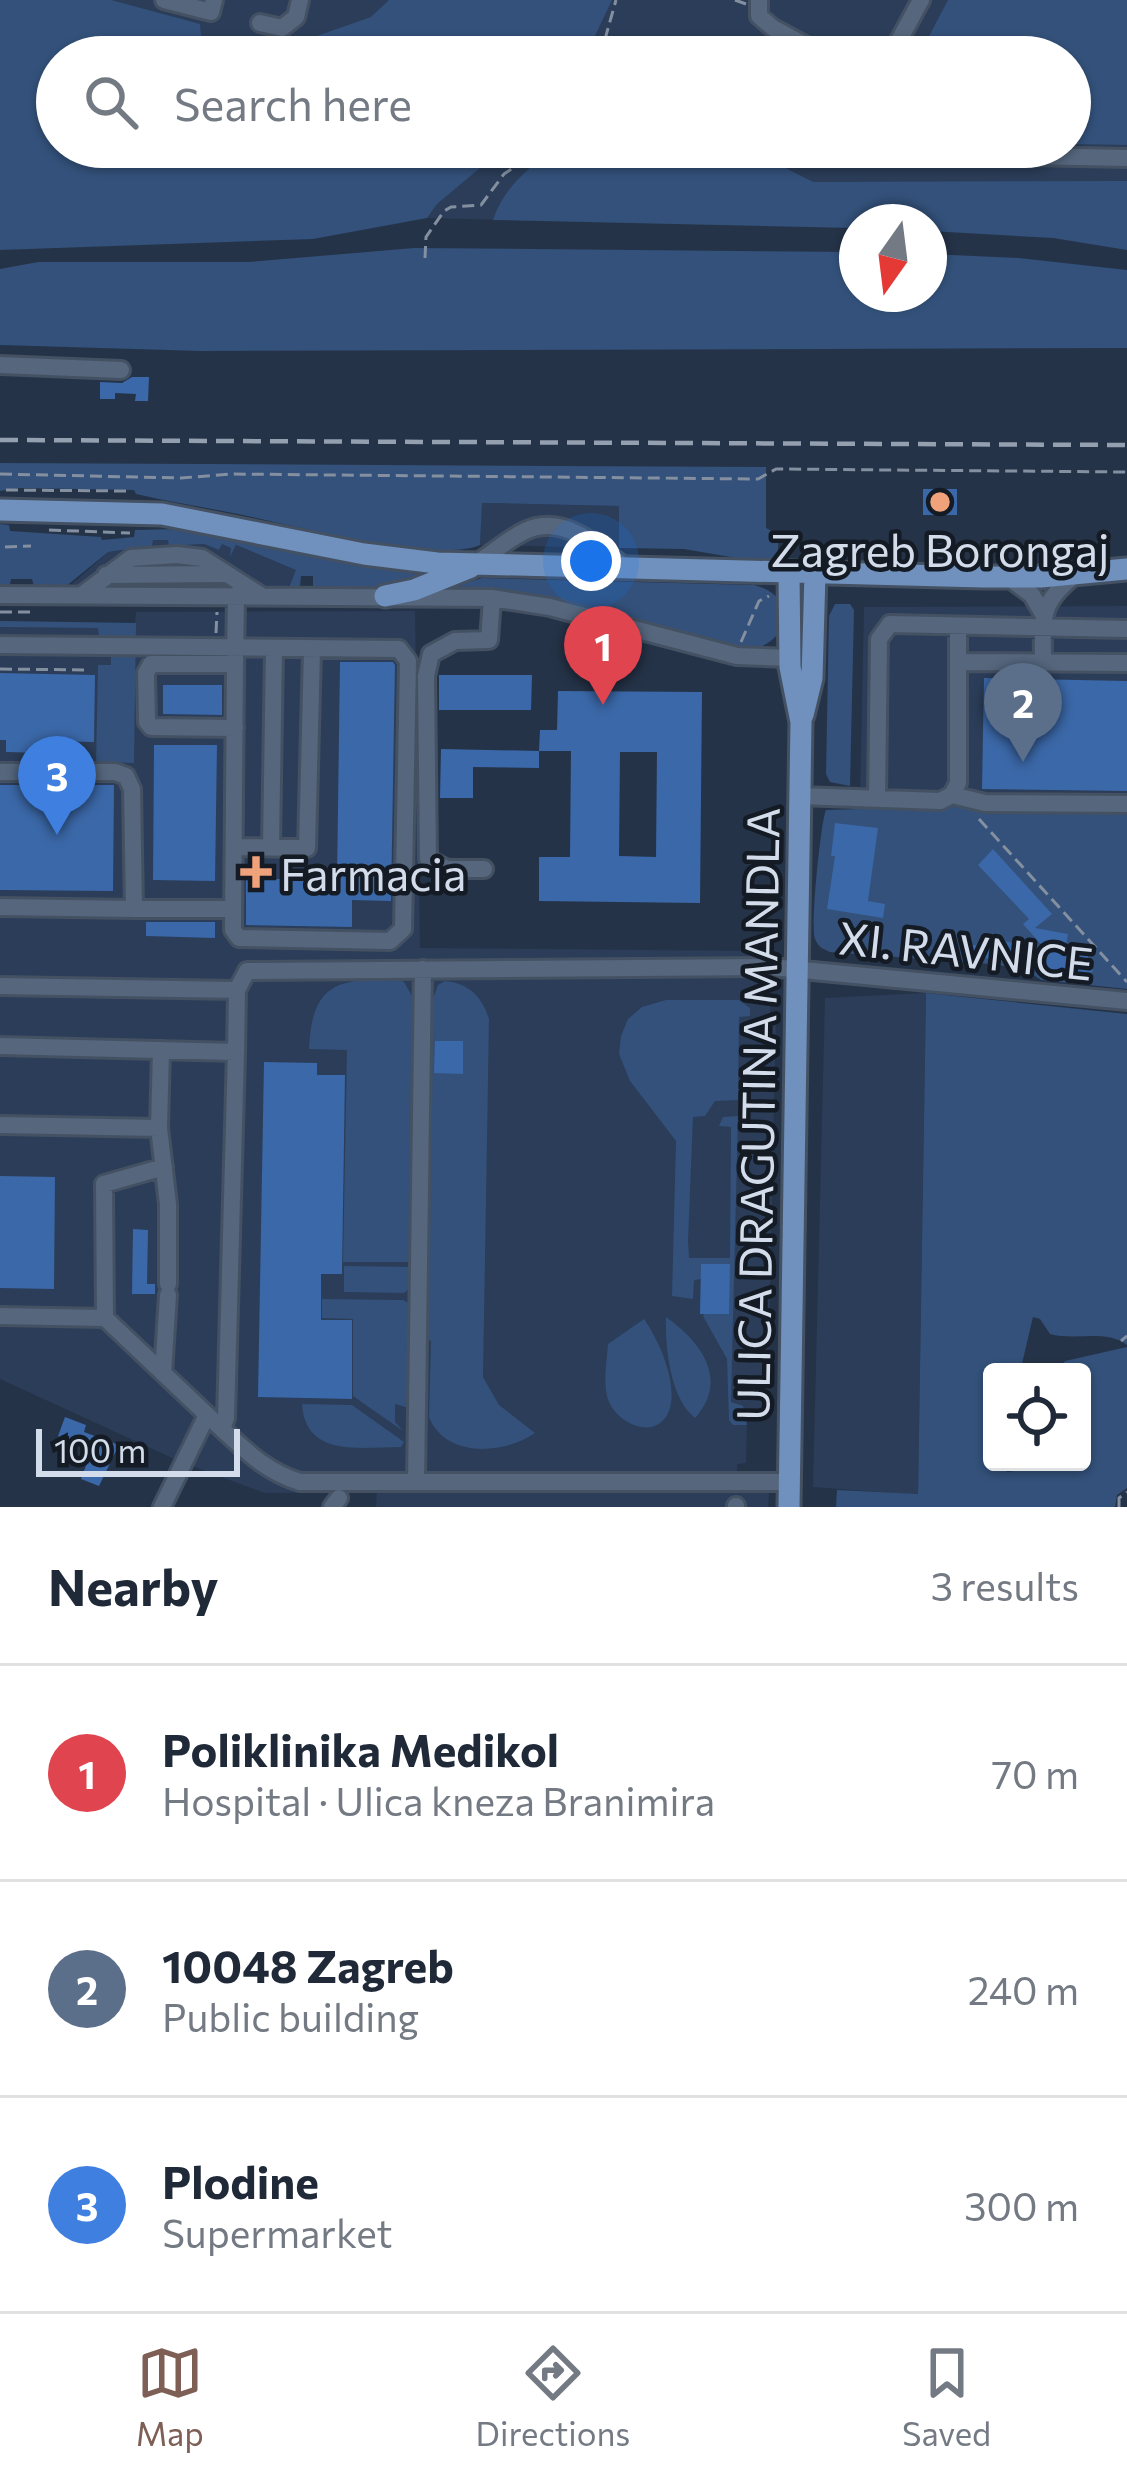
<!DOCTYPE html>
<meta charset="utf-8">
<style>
:root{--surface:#fff;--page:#f2f2f3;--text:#1f2937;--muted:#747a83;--line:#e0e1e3;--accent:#7d5f55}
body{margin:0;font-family:Commissioner,sans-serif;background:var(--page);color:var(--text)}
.controls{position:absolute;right:36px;bottom:36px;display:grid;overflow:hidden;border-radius:12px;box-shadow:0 3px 9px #0004}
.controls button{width:108px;height:108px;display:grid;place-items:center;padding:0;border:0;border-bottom:3px solid var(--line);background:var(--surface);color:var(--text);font:60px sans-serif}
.compass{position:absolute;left:839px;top:204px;width:108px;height:108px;border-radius:50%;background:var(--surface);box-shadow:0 3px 9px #0004;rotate:194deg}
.scale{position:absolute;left:36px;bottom:30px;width:204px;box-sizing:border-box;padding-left:12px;border:6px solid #d3dcea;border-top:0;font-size:33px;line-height:42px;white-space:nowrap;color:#d3dcea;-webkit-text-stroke:9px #141b24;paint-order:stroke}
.you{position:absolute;left:591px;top:561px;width:42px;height:42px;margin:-30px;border:9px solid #fff;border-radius:50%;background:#1a73e8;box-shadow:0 0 0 18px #1a73e833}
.badge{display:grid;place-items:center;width:78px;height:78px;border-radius:50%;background:var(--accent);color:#fff;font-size:39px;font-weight:700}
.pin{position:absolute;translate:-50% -99px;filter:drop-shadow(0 3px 6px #0008)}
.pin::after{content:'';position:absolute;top:63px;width:42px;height:36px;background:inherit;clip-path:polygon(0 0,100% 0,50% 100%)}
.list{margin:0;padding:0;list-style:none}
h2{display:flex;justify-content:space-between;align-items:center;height:156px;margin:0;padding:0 48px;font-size:51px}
h2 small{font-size:39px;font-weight:400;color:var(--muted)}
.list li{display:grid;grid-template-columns:78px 1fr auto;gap:36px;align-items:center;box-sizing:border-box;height:216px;padding:0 48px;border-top:3px solid var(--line)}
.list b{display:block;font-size:45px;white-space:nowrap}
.list p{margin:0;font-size:39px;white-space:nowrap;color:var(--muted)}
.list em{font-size:39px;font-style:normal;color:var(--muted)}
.icon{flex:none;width:66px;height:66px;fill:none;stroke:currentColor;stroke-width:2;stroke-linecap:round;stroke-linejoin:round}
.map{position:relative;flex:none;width:1127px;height:1507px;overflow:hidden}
.search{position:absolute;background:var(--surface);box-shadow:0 3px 9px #0004;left:36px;right:36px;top:36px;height:132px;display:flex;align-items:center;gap:30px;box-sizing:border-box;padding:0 42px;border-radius:66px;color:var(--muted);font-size:45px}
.sheet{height:804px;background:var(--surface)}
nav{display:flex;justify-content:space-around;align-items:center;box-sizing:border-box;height:168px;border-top:3px solid var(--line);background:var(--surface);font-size:33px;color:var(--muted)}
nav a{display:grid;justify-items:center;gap:6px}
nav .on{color:var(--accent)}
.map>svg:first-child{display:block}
.built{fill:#2b3d58;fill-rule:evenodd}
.green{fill:#33517a}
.building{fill:#3b68a8;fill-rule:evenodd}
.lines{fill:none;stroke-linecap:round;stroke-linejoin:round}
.minor-casing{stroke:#445163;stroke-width:22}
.major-casing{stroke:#445163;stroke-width:27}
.path{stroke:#848fa0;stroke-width:3;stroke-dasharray:12 6;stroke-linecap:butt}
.minor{stroke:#55667d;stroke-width:16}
.major{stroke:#7091be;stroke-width:21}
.rail{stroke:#949fb0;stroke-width:4.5;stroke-dasharray:18 9;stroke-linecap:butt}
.poi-dot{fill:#f0a27a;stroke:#141b24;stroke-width:4.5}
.labels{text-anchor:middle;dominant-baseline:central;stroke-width:9;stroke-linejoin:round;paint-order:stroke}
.poi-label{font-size:45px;fill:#d3dcea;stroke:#141b24}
.street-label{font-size:45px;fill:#d3dcea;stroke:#141b24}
</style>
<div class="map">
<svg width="1127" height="1507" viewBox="0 0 1127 1507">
<rect width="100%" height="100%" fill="#253348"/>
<path class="built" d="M0,0H1127V234L929,222H857V228L427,218L7,194ZM57,57H1070V147H57Z
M481,503L620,506L619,548L480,545Z
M152,540H169L170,546L205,544L219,550L222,543L231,548L236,545L297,570L287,589L72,584L108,552L139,549Z
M1127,606V809L860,805L864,607Z
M415,611L420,948L771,951L770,1017H776L767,1419H747L746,1463L737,1464L738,1493H769L768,1507H376L377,1492L265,1493L181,1462L0,1379V621L135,623L136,612Z
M926,993L918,1495L813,1487L825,998Z"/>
<path class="green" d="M0,0H111L200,24L203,57H57V147H505L437,204L427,218L313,239L0,250Z
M389,0H612L585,57H285L314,37L371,17Z
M948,0H1127V145L1070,144V57H918Z
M611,147H760L774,162L813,182L1127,181V250L1053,238L929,231V222H857V228L493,220C504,187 527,170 553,149L590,161Z
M414,248L857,252V294H929V254L1019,258L1127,270V348L201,351L0,345V269L38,262H249Z
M0,463L766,467V528L779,535L777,561L742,559L684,549L619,548V506L482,503L480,545C438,564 288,524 238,514C204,507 170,502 136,494L134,490L19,488L0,491Z
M0,524L9,525L10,531L101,537L102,540L134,537L135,530L177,529L427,576L381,589H306L313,587V576H301L300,587H289L296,570L236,545L230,557L231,548L222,544L219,550L204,544L169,546L168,540H153L152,546L108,552L65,587H34L32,579H11L10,585L0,587Z
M482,578L754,585C801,597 790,645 745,651L445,589Z
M835,604H850L854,610L850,786L830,782L826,774L829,616Z
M0,621L136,623L134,763L96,762L98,665H111V638L99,637L98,628L0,627Z
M860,805L1127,809V989L1041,980L1025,969L991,964L830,952C822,948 819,948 815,939C810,929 821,820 826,810L859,809Z
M397,979L404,982L415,1001L413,1262H343L347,1050L309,1049C312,982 338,979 397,979Z
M445,981C468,983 482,996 489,1019L483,1377L499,1405L535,1433C504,1455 445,1458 429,1417L431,1341L424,1337L432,1001L438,985Z
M926,993L1127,1014V1345C1106,1329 1075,1341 1050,1334L1040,1319L1033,1317L1020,1372H992V1462H1002L1007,1472L1028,1469L1029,1462H1082V1372H1057L1065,1361L1127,1347V1488L1117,1495L1115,1507H836L837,1490L918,1494Z
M666,1000H739L750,1008V1016L739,1017L738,1100L715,1101L705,1116L693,1117L688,1241L689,1258H730L731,1127L719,1126L723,1117L738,1116L731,1402L743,1406L747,1425H733L729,1420L727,1359L703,1316L730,1265L701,1264V1279L694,1280L693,1299L672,1296L676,1141L630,1081L619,1054L621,1036L628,1019L642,1007Z
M344,1266L413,1267V1286L404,1293L344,1292Z
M322,1299L403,1300L412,1305L409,1408L395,1404V1422L403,1431L353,1396V1319L322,1318Z
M666,1317C700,1341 730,1379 695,1418C670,1399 665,1346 666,1317Z
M644,1319C659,1340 679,1385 669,1411C657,1441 619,1425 609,1402C602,1386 607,1361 608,1344Z
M302,1404L352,1405L404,1442L401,1447C361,1447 305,1458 302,1404Z"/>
<path class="building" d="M132,377H149L148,401H135L136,394L115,393V399H100V382L122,383Z
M923,489H957V515H923Z
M340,662H393L395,665L391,901L352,900V927L246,925V879H337Z
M0,673L95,675L94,742L47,741L46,753L6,752V740H0Z
M439,675H532L531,710H439Z
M984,678L1127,681V791L982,789Z
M163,685H222V715L163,714Z
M558,691L702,692L700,903L539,901V857H570L571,751H539L540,730H557ZM620,752H657L656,857L619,856Z
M154,745H217L215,881L153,880Z
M441,749L539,751V768L473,767V798H440Z
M0,785H114L113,891L0,890Z
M835,823L878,828L868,901L885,904L883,918L827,909L835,856H831Z
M993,849L1052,914L1035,928L1068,934L1065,952L1088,956L1086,966L1093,967L1091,979L965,954L967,944L980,946L982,937L1045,949L1023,924L1029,919L978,865Z
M146,922H215V938L146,936Z
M435,1041H463V1074L434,1073Z
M264,1062L317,1063V1075H345L342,1274H321V1320H352V1399L258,1397Z
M0,1176L55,1177L54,1289L0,1288Z
M133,1229L148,1230L147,1284H155V1294H132Z
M701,1264H730L729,1314H700Z
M65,1417L86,1425L84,1432L119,1445L99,1486L81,1479L92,1449L58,1436Z"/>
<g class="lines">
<g class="minor-casing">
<path id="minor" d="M164,0L211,12L214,0
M759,0V16L773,28L827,57
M260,23L282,28L296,17L300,0
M890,57L921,0
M906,147L921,154L1127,158
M0,365L121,370
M477,563C493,553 508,539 525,531C563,513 598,546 626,568
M106,575L224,574
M1008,577L1032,595L1043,614
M0,595L492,598L550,607L737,656L789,658
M82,595L131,558L177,555L202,558L260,595
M0,645L399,649L408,661L403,929L390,941L239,938L233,930L235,664L236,595
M958,662L1127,663
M1043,663C1043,618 1038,604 1076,574
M235,664H151L146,673L147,722L151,727L235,728
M0,772H115L126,776L132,789L134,909L0,907
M952,795L985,803L1127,804
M799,796L940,801L952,795L958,783V626
M877,798L879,639L890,624L1127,629
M234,847L307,848L312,650
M271,847L274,649
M484,869H447L428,859L426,676L431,654L455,641L489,640L492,598
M134,909H233
M0,986L237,990L236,1052
M237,990L247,971L771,967L1127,1001
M0,1046L236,1052L226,1418L222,1429C247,1452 267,1472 300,1482H790
M0,1125L159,1128L161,1050
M159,1128L168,1204V1284
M0,1316L105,1318L222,1429
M105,1318L104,1184L164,1167
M163,1373L168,1295
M416,1482L423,969
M736,1506V1507
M162,1507L207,1415
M332,1507L339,1498"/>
</g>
<g class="major-casing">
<path id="major" d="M0,510L162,514L364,554L437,563L983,577H1041L1127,569
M789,572L790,667L801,722L789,1507
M385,596L414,590L471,567
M803,715L812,678L815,573"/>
</g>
<path class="path" d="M735,0L746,4
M600,57L616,0
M425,258L426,237L444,211L451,207L481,205L504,174L544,147
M0,474L181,478L231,474L758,479L776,469L1127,472
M6,490L128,491
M49,530L130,533
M5,547L31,546
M0,612H30
M216,633L217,612
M741,642L759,601L769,596
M0,669L88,670
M979,819L1127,982
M1121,1341L1127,1336
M1119,1507V1498L1127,1492"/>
<use href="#minor" class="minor"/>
<use href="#major" class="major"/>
<path class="rail" d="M0,440L1127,445"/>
</g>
<g class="poi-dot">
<circle cx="940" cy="502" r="12"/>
<path d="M250 854h12v12h12v12h-12v12h-12v-12h-12v-12h12z"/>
</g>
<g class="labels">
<g class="poi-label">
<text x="940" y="548">Zagreb Borongaj</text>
<text x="280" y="872" text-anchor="start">Farmacia</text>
</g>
<g class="street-label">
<text transform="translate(966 949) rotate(6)">XI. RAVNICE</text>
<text transform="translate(756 1114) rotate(-89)">ULICA DRAGUTINA MANDLA</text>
</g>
</g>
</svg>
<div class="controls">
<button><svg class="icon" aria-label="locate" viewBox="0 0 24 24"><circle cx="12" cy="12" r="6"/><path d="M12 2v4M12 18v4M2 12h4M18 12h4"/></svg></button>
</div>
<svg class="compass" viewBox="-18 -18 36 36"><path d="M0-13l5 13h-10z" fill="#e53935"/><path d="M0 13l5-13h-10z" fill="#747a83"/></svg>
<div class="scale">100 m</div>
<div class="you"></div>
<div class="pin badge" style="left:603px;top:705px;background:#e0444e">1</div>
<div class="pin badge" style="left:1023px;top:762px;background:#5c6f8a">2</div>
<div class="pin badge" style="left:57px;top:835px;background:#3f7fe0">3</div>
<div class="search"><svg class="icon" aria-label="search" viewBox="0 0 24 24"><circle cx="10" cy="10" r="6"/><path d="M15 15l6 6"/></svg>Search here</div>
</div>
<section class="sheet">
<h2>Nearby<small>3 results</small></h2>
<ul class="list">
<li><span class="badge" style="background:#e0444e">1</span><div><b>Poliklinika Medikol</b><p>Hospital · Ulica kneza Branimira</p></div><em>70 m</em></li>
<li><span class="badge" style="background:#5c6f8a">2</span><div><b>10048 Zagreb</b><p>Public building</p></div><em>240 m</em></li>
<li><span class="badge" style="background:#3f7fe0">3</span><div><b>Plodine</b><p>Supermarket</p></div><em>300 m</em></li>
</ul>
</section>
<nav>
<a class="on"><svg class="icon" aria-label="map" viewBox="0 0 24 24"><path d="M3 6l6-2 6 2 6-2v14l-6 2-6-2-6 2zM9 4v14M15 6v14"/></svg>Map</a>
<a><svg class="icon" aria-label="directions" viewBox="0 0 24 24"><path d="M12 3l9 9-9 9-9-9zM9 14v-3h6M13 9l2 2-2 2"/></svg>Directions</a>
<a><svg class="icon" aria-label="saved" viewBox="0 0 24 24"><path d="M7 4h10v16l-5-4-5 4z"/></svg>Saved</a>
</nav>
